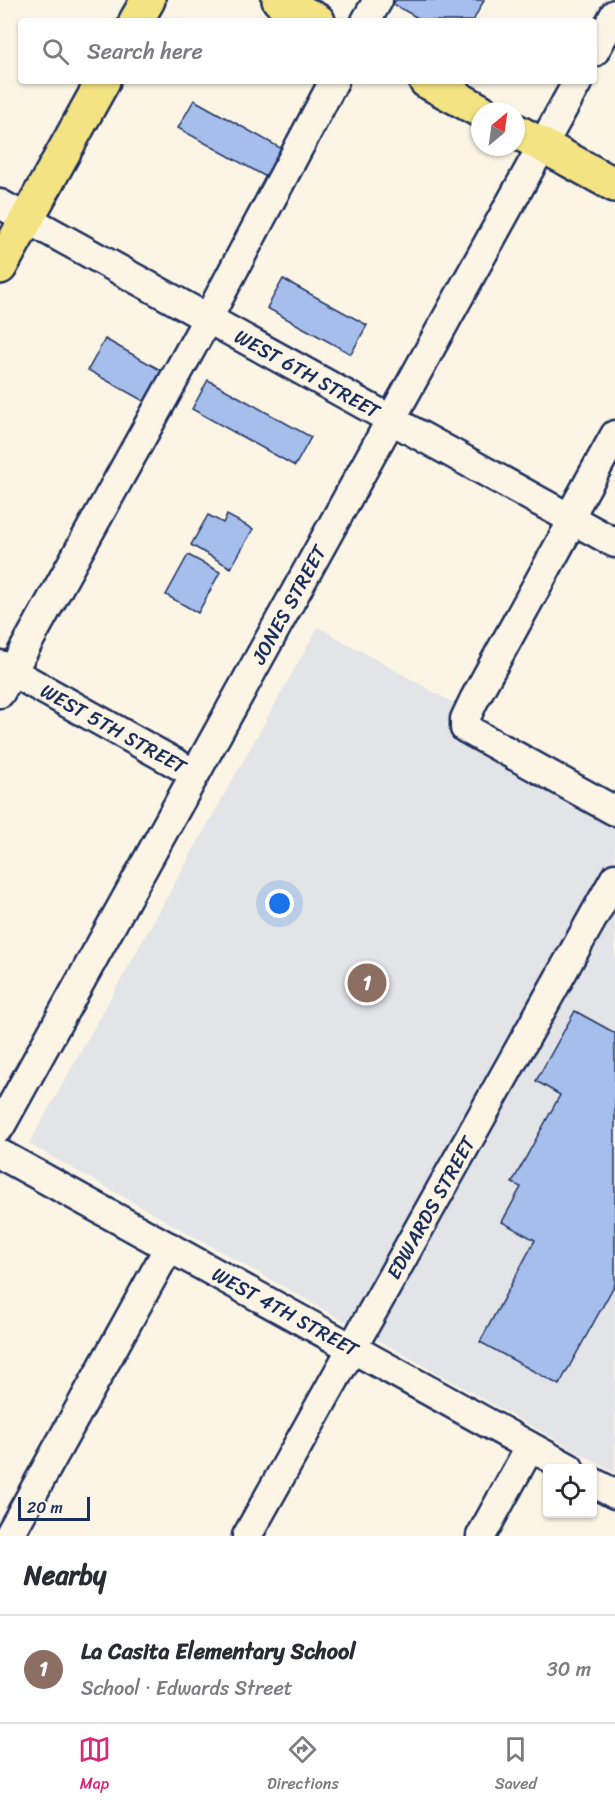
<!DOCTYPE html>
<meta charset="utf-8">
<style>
:root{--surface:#fff;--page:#f7f7f7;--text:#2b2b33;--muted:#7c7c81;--line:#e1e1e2;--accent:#db2777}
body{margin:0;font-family:Sriracha,sans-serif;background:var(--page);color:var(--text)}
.controls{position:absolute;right:18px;bottom:18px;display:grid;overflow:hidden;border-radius:6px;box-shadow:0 2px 4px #0004}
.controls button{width:54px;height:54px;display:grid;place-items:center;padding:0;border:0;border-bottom:2px solid var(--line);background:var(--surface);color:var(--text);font:30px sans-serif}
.compass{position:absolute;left:471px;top:102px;width:54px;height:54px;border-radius:50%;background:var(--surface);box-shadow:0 2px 4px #0004;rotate:29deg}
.scale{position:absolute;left:18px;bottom:15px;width:72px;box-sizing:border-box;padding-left:6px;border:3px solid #1b2f5e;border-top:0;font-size:16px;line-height:21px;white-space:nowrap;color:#1b2f5e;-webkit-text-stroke:4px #fcf5e5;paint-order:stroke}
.you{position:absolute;left:280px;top:904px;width:21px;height:21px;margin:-15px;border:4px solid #fff;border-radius:50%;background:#1a73e8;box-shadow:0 0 0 9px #1a73e833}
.badge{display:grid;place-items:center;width:39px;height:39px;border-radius:50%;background:var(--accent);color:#fff;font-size:20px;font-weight:700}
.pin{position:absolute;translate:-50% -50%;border:3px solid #fff;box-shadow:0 2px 6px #0006}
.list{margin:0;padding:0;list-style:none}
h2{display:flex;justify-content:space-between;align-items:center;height:78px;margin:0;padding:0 24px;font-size:26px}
h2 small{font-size:20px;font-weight:400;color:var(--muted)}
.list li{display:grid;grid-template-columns:39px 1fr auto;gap:18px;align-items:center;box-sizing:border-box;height:108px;padding:0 24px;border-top:2px solid var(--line)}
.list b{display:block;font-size:22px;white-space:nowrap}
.list p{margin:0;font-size:20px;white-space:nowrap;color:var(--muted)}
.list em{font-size:20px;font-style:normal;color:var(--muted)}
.icon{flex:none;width:33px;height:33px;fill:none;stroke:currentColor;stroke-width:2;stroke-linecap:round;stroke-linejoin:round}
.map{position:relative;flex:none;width:615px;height:1536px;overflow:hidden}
.search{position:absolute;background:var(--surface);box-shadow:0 2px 4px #0004;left:18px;right:18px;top:18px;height:66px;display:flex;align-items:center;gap:15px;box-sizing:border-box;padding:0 21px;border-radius:6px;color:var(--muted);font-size:22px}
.sheet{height:186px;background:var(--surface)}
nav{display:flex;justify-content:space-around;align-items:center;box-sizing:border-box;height:84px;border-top:2px solid var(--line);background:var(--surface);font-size:16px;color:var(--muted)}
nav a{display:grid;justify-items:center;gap:3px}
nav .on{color:var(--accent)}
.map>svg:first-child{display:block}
.built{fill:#e2e4e7}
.building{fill:#a6beec;stroke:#1b2f5e;stroke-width:1.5}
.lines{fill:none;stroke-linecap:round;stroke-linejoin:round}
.minor-casing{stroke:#1b2f5e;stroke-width:33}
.major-casing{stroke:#1b2f5e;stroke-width:38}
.minor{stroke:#fcf5e5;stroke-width:28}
.major{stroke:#f4e382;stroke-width:33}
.labels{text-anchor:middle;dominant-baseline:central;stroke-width:6;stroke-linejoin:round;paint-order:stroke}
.street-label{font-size:20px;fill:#1b2f5e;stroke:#fcf5e5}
</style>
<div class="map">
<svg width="615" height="1536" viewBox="0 0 615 1536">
<rect width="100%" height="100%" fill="#fcf5e5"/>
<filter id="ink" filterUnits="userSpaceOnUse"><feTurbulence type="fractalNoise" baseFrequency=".0167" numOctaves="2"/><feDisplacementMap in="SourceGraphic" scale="12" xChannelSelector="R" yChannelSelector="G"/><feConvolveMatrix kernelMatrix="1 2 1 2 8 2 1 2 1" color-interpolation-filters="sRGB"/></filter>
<g filter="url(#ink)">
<path class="built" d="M318,627L457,705L446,726L615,821V1473L29,1144Z"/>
<path class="building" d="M396,0H484L473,21H423L393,4Z
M194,100L284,150L268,178L178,128Z
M283,279L367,325L351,354L267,308Z
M105,339L164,372L147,403L88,370Z
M208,380L311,437L295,466L192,409Z
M208,515L223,523L227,515L253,529L231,568L191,545Z
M188,555L220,572L198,613L166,595Z
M575,1011L615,1033V1284L559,1385L480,1342L535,1240L502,1222L521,1187L512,1183L560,1095L536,1081Z"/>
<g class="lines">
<g class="minor-casing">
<g id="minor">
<path d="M366,21L378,0"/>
<path d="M594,52L615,14"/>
<path id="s1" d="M0,204L615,543"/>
<path d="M569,518L615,435"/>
<path d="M573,520L474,700L465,719V728L615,811"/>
<path id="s2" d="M0,665L195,774"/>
<path d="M0,693L208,318L334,81"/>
<path id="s3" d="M0,1127L578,81"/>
<path id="s4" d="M0,1154L569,1468"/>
<path d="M592,1482L615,1494"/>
<path d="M9,1536L169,1247"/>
<path id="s5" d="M247,1536L615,878"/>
<path d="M481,1536L530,1447"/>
</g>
</g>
<g class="major-casing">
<path id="major" d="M279,0L318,21
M136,21L148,0
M426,81L481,111
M516,131L615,185
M0,267L103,81"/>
</g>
<use href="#minor" class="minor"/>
<use href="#major" class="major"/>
</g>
</g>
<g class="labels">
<g class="street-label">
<text stroke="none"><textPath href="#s1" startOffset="351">WEST 6TH STREET</textPath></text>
<text stroke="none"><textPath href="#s3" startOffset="597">JONES STREET</textPath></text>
<text stroke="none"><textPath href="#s2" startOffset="130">WEST 5TH STREET</textPath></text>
<text stroke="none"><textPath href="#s5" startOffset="376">EDWARDS STREET</textPath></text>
<text stroke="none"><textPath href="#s4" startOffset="326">WEST 4TH STREET</textPath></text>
</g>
</g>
</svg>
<div class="controls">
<button><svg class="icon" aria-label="locate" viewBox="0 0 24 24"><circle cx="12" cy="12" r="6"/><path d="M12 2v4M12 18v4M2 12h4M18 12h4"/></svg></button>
</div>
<svg class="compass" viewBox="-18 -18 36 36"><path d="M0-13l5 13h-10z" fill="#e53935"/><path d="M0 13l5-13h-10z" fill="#7c7c81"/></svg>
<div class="scale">20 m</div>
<div class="you"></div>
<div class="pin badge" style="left:367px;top:983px;background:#8d6e63">1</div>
<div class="search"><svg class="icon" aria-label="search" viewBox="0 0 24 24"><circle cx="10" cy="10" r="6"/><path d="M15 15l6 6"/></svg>Search here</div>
</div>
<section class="sheet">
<h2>Nearby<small></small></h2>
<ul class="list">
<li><span class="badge" style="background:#8d6e63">1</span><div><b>La Casita Elementary School</b><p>School · Edwards Street</p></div><em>30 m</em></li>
</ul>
</section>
<nav>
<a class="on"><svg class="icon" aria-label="map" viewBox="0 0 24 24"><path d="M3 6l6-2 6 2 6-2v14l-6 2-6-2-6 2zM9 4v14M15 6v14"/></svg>Map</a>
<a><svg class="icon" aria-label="directions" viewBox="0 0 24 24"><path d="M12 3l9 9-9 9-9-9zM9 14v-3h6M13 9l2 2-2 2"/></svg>Directions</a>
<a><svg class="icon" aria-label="saved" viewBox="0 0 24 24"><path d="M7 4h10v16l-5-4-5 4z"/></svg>Saved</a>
</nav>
